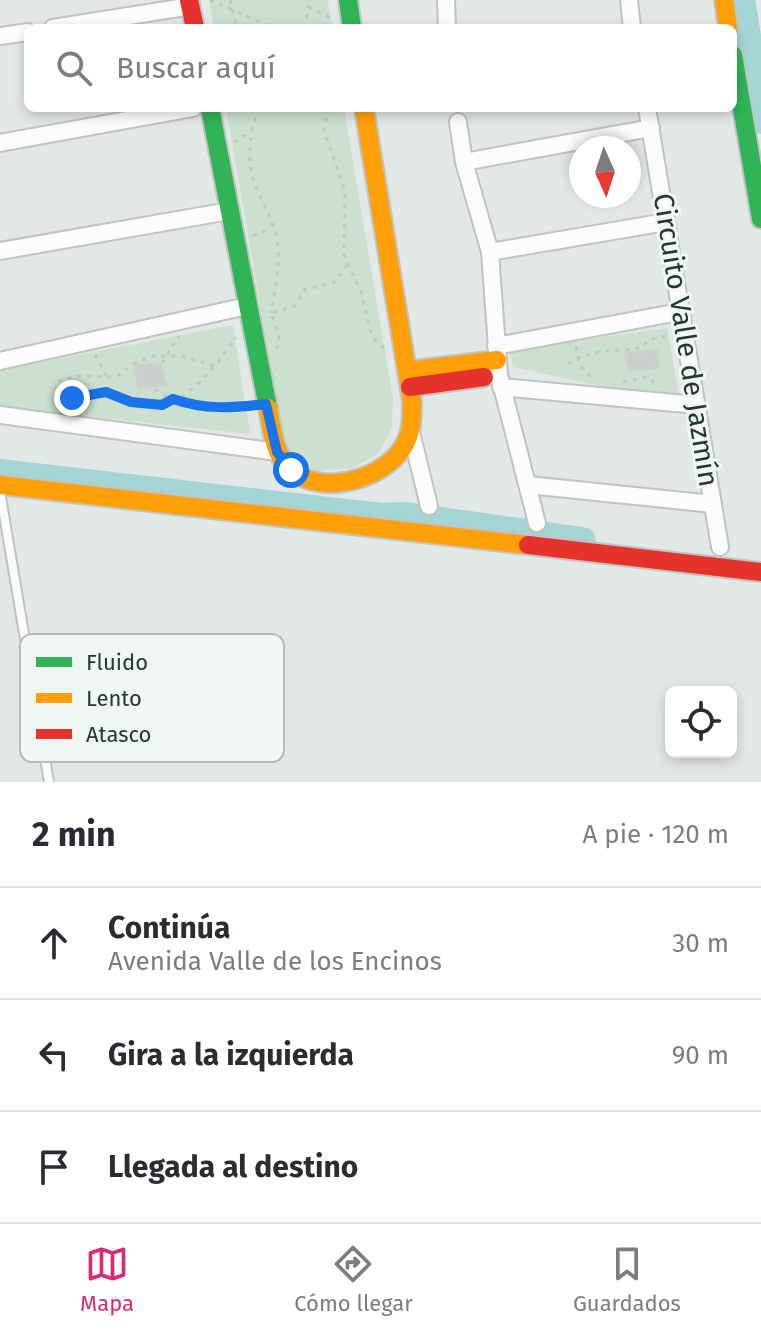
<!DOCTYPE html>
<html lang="es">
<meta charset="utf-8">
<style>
:root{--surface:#fff;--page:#f7f7f7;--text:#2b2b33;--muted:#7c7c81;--line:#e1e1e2;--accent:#db2777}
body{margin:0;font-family:"Fira Sans",sans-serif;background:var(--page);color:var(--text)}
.controls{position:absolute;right:24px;bottom:24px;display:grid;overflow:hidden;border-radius:12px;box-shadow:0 4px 12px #0003}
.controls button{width:72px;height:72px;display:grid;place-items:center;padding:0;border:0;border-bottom:2px solid var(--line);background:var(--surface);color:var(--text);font:40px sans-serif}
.compass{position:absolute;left:569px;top:136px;width:72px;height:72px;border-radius:50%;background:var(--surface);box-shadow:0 4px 12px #0003;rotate:177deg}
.stop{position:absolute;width:24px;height:24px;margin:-18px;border:6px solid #1a73e8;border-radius:50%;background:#fff}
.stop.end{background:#1a73e8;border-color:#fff;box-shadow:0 2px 8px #0008}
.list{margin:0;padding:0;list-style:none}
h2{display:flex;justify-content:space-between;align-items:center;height:104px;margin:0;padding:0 32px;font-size:34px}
h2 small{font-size:26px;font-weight:400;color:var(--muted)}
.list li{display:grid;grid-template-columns:52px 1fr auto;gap:24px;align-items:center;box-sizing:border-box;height:112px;padding:0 32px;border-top:2px solid var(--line)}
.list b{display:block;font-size:30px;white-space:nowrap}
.list p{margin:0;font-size:26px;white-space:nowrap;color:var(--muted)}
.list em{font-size:26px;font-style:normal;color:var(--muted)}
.icon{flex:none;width:44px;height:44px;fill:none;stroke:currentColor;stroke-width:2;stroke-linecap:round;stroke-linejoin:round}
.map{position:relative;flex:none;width:761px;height:782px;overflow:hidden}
.search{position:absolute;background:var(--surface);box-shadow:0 4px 12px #0003;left:24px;right:24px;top:24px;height:88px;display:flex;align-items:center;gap:20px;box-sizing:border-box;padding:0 28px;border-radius:12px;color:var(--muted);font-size:30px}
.sheet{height:440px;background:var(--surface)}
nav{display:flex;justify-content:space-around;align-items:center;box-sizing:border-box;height:112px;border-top:2px solid var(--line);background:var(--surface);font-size:22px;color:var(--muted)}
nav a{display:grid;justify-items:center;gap:4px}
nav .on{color:var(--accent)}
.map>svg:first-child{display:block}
.green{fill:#cce0cf}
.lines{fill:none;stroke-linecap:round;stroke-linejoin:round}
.river{stroke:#a4d5d4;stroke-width:28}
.building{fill:#cacfcc;stroke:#cbd1ce;stroke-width:2}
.lane-casing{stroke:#bfc4c2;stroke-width:12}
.street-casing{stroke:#bfc4c2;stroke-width:20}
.fast-casing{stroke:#bfc5c2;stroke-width:22}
.slow-casing{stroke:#bfc5c2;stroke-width:22}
.jam-casing{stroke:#bfc5c2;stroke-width:22}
.path{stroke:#c0c8c4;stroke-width:3;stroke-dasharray:4 6;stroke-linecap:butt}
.lane{stroke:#fbfcfb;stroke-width:8}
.street{stroke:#fbfcfb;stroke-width:16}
.fast{stroke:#30b455;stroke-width:18}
.slow{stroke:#ff9f0a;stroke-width:18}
.jam{stroke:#e5322d;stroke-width:18}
.route{stroke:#1a73e8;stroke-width:10}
.labels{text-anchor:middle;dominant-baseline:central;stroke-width:6;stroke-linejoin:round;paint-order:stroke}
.street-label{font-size:28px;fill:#22392f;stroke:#f0f7f2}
.key{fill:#f0f7f2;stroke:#b2beb8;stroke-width:2}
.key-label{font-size:22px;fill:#22392f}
</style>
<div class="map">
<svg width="761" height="782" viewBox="0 0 761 782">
<rect width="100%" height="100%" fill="#e2e8e5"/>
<path class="green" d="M209,0H328L332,28H214Z
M226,108H344L393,398L392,428L378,454L353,468L315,471L286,455Z
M233,325L250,434L0,407V370Z
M667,328L680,400L651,397L513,367L510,353L561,343Z"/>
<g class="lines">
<path class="river" d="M741,0L761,120
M0,473L381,517L406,516L582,541"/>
</g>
<path class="building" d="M657,350L659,368L629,370L624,353Z
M160,364L167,385L138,388L135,365Z"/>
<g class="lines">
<g class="lane-casing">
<path id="lane" d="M0,491L49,782"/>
</g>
<g class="street-casing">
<path id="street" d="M446,0L447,28
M629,0L632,28
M53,28L191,6
M0,36L28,32
M647,108L720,547
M458,122L464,162L490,252L499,375L537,523
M0,143L193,108
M464,162L651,128
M0,251L229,211
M490,252L666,222
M496,346L679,312
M0,361L247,306
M501,387L697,405
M0,415L277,452
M411,432L429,506
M528,485L713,504"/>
</g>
<g class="fast-casing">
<path id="fast" d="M348,0L352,28
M733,55L761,219
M210,108L268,408"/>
</g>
<g class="slow-casing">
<path id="slow" d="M724,0L728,28
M407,371L497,360
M268,408C272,428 273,450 287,466C316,498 380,481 402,449C412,434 412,419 412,402L364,108
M0,485L528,545"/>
</g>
<g class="jam-casing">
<path id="jam" d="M189,0L195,28
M410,387L484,377
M528,545L761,572"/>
</g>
<path class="path" d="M210,0L272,27
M230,0L237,28
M308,7L334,19
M305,28L309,0
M258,108C250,135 245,160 256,187C263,205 274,220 277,239C281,264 275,289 271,313
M328,108L324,130L345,191L344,255L361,292L372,337L384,348
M234,142L251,131
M253,235L261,234L272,223
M576,347C577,361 583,374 596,379
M277,349L279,335L271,313L295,306L304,290L335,282L348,263
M95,355L107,377
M162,363L179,336
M568,364C590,348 616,352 641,348L650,339L669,336
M58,381L77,376L116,377L135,363L155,356H181L215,366
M623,382L648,377L656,384
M155,389C182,410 217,410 250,406
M58,408C100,376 117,406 159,405C188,403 221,360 236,337"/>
<use href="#lane" class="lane"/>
<use href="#street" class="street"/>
<use href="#fast" class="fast"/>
<use href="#slow" class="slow"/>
<use href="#jam" class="jam"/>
</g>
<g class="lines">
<path class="route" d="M72,398L106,392L131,402L162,405L173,399C205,410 232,408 266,404L277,452L291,470"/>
</g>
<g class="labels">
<g class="street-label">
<text transform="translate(686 340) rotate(81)">Circuito Valle de Jazmín</text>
</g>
</g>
<rect x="20" y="634" width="264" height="128" rx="12" class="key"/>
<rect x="36" y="657" width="36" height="10" fill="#30b455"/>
<rect x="36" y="693" width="36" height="10" fill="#ff9f0a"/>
<rect x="36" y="729" width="36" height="10" fill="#e5322d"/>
<g class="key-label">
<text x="86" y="670">Fluido</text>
<text x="86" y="706">Lento</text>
<text x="86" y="742">Atasco</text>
</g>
</svg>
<div class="controls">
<button><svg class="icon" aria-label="locate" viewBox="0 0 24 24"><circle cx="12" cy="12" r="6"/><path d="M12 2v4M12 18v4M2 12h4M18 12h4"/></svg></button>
</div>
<svg class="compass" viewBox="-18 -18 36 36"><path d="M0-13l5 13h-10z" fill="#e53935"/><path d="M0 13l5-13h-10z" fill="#7c7c81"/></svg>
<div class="stop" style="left:291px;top:470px"></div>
<div class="stop end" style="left:72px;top:398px"></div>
<div class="search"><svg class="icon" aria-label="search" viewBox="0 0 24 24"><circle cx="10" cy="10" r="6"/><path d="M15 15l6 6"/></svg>Buscar aquí</div>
</div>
<section class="sheet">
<h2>2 min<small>A pie · 120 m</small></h2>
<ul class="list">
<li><svg class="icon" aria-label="ahead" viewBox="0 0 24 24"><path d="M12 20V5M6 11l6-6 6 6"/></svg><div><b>Continúa</b><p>Avenida Valle de los Encinos</p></div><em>30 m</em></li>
<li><svg class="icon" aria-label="left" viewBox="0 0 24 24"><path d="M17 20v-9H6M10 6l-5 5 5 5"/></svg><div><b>Gira a la izquierda</b></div><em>90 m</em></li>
<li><svg class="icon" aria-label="arrive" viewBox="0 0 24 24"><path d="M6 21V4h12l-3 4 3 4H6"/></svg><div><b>Llegada al destino</b></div></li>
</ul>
</section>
<nav>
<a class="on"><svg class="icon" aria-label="map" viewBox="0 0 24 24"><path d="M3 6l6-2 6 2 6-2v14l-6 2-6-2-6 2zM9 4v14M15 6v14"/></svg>Mapa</a>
<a><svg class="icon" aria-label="directions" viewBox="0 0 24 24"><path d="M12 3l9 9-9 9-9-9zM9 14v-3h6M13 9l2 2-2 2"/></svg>Cómo llegar</a>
<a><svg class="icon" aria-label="saved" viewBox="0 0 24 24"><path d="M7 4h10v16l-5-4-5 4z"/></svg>Guardados</a>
</nav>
